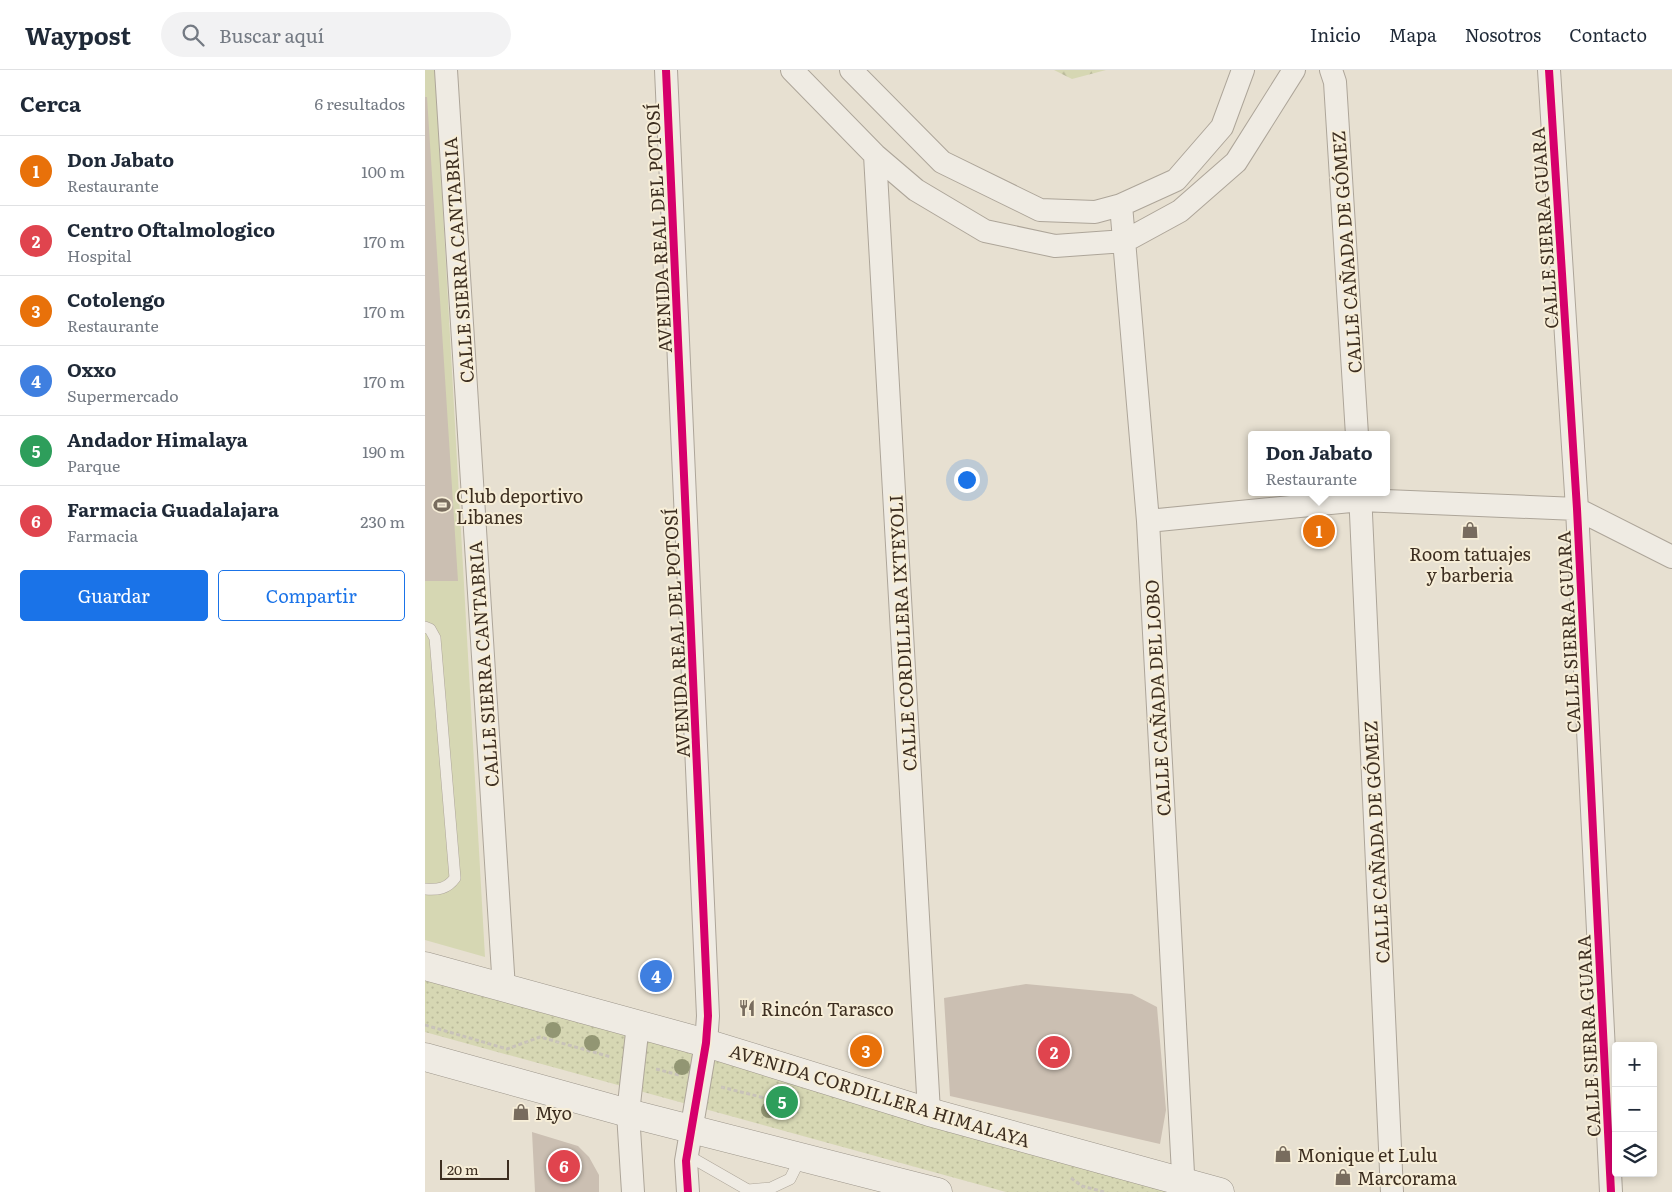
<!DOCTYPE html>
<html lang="es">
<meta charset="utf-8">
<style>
:root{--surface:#fff;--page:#f2f2f3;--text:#1f2937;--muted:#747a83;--line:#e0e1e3;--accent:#1a73e8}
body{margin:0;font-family:Literata,serif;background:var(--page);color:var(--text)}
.controls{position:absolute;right:15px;bottom:15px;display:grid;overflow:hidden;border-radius:5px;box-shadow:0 2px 8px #0003}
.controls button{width:45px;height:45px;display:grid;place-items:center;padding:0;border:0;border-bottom:1px solid var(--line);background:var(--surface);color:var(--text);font:25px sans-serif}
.scale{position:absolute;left:15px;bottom:12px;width:69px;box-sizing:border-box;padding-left:5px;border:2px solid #3d2e20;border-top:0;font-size:14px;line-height:18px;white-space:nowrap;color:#3d2e20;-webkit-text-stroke:4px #f7eed8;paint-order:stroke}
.you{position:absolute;left:541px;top:409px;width:18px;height:18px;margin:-12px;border:4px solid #fff;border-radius:50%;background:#1a73e8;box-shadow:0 0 0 8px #1a73e833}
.badge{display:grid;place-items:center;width:32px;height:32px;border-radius:50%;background:var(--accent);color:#fff;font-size:16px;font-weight:700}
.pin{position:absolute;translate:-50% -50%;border:2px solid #fff;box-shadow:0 1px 5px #0006}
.popup{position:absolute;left:823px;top:361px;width:142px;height:65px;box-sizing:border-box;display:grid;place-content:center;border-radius:5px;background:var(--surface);filter:drop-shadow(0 1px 4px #0005);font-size:16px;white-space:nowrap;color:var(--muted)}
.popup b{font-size:19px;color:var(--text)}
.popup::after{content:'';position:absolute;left:50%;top:100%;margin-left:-10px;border:10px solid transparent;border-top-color:var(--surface)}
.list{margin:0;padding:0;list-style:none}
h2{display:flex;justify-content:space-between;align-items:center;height:65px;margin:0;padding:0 20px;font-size:21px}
h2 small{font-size:16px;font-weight:400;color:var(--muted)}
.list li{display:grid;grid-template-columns:32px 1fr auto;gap:15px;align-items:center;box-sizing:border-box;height:70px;padding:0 20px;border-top:1px solid var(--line)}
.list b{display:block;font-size:19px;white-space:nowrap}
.list p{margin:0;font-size:16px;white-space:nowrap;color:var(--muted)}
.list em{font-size:16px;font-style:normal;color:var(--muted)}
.actions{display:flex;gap:10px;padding:15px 20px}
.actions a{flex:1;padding:11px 0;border:1px solid var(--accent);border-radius:5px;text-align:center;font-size:18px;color:var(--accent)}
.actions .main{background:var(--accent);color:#fff}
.icon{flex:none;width:28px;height:28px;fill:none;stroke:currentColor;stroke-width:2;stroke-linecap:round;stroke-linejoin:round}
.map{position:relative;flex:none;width:1247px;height:1122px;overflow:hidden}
header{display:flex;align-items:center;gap:30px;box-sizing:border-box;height:70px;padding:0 25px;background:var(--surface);border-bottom:1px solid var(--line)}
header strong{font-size:24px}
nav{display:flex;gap:28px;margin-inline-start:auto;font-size:18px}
.search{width:350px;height:45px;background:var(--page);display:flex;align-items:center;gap:12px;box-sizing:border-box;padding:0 18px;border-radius:28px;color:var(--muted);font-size:19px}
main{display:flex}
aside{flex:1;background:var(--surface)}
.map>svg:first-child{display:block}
.grass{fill:url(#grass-dots)}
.forest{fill:url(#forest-firs)}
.garden{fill:#d6d7b3}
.building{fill:#cbbfb2}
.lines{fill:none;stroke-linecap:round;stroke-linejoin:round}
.lane-casing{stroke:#ada599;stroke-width:12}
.street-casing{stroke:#ada599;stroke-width:24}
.secondary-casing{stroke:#9c958a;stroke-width:29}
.path{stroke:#c8c2b9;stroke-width:3;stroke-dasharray:4 2.5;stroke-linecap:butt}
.lane{stroke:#efebe3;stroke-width:11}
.street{stroke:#efebe3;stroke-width:22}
.secondary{stroke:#efebe3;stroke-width:28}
.cycleway-casing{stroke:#f7eed8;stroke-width:11}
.cycleway{stroke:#d6006c;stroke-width:8}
.tree{fill:#929673}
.labels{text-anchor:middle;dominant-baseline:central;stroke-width:4;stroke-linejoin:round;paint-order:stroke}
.street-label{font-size:18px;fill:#3d2e20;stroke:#f7eed8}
.poi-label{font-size:18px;fill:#3d2e20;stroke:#f7eed8;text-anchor:start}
</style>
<header>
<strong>Waypost</strong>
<div class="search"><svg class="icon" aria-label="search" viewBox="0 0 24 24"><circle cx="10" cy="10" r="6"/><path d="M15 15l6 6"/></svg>Buscar aquí</div>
<nav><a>Inicio</a><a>Mapa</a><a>Nosotros</a><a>Contacto</a></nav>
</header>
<main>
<aside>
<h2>Cerca<small>6 resultados</small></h2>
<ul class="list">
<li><span class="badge" style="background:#e8710a">1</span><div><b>Don Jabato</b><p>Restaurante</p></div><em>100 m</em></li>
<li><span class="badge" style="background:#e0444e">2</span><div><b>Centro Oftalmologico</b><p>Hospital</p></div><em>170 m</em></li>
<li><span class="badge" style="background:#e8710a">3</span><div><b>Cotolengo</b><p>Restaurante</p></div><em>170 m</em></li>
<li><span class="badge" style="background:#3f7fe0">4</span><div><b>Oxxo</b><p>Supermercado</p></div><em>170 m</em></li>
<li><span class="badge" style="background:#2e9e5b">5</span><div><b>Andador Himalaya</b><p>Parque</p></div><em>190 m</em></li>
<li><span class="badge" style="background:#e0444e">6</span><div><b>Farmacia Guadalajara</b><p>Farmacia</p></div><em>230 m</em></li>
</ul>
<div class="actions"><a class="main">Guardar</a><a>Compartir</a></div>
</aside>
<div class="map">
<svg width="1247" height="1122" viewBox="0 0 1247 1122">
<defs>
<pattern id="grass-dots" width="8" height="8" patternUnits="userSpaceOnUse" patternTransform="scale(1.25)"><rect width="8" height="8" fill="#d6d7b3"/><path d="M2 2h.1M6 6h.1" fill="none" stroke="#b9b99a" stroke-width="1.8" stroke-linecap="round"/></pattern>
<pattern id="forest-firs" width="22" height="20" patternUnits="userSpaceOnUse" patternTransform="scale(1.25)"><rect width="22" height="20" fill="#d6d7b3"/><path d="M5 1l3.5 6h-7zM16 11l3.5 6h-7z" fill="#b9b99a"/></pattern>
</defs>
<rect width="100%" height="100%" fill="#e7e0d1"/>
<path class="grass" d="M0,906L785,1122H581L0,962Z"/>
<path class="forest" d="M629,0H681L647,9Z"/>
<path class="garden" d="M0,0H10L60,887L0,870Z"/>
<path class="building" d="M0,27H2L33,511H0Z
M601,914L707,924L732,937L741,1040L735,1074L525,1026L519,928Z
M107,1062L153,1076L164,1087L174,1105V1122H110Z"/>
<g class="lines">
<g class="lane-casing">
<path id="lane" d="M0,557L5,559L10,568L30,808C22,819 13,820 0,819
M262,1085L323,1120L346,1118L365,1109L376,1087"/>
</g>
<g class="street-casing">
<path id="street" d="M21,0L79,919
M241,0L283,946L281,973L261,1091L263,1122
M367,0L450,85L491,120L560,161L630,176L700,171L755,141L811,92L869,0
M426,0L517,92L615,140L670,142L696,135L751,110L797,57L818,0
M906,0L910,12L932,365
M1124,0L1152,439L1186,1122
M450,85L504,1042
M696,135L723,451L759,1122
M935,422L967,1122
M723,451L936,430L1152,439L1247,487
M208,1122L203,1043L213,954"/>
</g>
<g class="secondary-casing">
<path id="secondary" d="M0,896L281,973L504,1042L795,1122
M0,987L203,1043L513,1122"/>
</g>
<path class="path" d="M0,955L82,979L115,967L186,987
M231,999L254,1005
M296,1017L352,1031L373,1029
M646,1108L657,1116L679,1122"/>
<use href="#lane" class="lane"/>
<use href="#street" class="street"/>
<use href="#secondary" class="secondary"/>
<g class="cycleway-casing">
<path id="cycleway" d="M241,0L283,946L281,973L261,1091L263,1122
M1124,0L1152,439L1186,1122"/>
</g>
<use href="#cycleway" class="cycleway"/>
</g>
<g class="tree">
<circle cx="128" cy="960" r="8"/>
<circle cx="167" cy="973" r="8"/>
<circle cx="257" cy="997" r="8"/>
<circle cx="344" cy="1040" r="8"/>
</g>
<defs>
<g id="stadium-bare" transform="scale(1.35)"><path d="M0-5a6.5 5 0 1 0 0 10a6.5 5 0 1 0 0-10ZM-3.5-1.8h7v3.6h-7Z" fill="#786c5e" stroke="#f7eed8" stroke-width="2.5" paint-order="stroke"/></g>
<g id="shop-bare" transform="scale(1.35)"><path d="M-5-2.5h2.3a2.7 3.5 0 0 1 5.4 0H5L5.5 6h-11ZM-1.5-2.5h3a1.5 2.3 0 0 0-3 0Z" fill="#786c5e" stroke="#f7eed8" stroke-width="2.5" paint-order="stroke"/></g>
<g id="restaurant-bare" transform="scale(1.35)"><path d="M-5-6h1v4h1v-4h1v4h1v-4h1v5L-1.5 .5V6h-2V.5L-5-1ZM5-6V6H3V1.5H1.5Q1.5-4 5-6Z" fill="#786c5e" stroke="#f7eed8" stroke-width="2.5" paint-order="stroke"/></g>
</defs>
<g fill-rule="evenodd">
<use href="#stadium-bare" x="17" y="435"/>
<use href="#shop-bare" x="1045" y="460"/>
<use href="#restaurant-bare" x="322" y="938"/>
<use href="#shop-bare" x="96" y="1042"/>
<use href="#shop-bare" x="858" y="1084"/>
<use href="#shop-bare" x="918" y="1107"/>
</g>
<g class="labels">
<g class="street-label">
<text transform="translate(233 158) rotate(-93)">AVENIDA REAL DEL POTOSÍ</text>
<text transform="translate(1119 158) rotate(-94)">CALLE SIERRA GUARA</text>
<text transform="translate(921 182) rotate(-94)">CALLE CAÑADA DE GÓMEZ</text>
<text transform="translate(33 190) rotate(-94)">CALLE SIERRA CANTABRIA</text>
<text transform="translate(1143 562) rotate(-93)">CALLE SIERRA GUARA</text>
<text transform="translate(251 563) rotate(-93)">AVENIDA REAL DEL POTOSÍ</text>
<text transform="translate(477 563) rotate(-93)">CALLE CORDILLERA IXTEYOLI</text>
<text transform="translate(58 594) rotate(-94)">CALLE SIERRA CANTABRIA</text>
<text transform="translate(732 628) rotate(-93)">CALLE CAÑADA DEL LOBO</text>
<text transform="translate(951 772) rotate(-93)">CALLE CAÑADA DE GÓMEZ</text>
<text transform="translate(1163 966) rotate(-93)">CALLE SIERRA GUARA</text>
<text transform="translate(455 1025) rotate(17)">AVENIDA CORDILLERA HIMALAYA</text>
</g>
<g class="poi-label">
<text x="31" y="425">Club deportivo<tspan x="31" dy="21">Libanes</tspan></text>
<text x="1045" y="483" text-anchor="middle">Room tatuajes<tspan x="1045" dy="21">y barberia</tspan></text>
<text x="336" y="938">Rincón Tarasco</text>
<text x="110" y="1042">Myo</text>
<text x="872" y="1084">Monique et Lulu</text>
<text x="932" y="1107">Marcorama</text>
</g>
</g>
</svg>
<div class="controls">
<button>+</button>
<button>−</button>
<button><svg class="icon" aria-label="layers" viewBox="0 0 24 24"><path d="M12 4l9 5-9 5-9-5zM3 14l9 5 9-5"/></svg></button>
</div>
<div class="scale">20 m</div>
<div class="you"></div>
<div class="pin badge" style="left:894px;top:461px;background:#e8710a">1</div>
<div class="popup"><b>Don Jabato</b>Restaurante</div>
<div class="pin badge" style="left:629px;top:982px;background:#e0444e">2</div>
<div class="pin badge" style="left:441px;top:981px;background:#e8710a">3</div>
<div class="pin badge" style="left:231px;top:906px;background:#3f7fe0">4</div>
<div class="pin badge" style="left:357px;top:1032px;background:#2e9e5b">5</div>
<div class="pin badge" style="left:139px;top:1096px;background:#e0444e">6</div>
</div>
</main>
